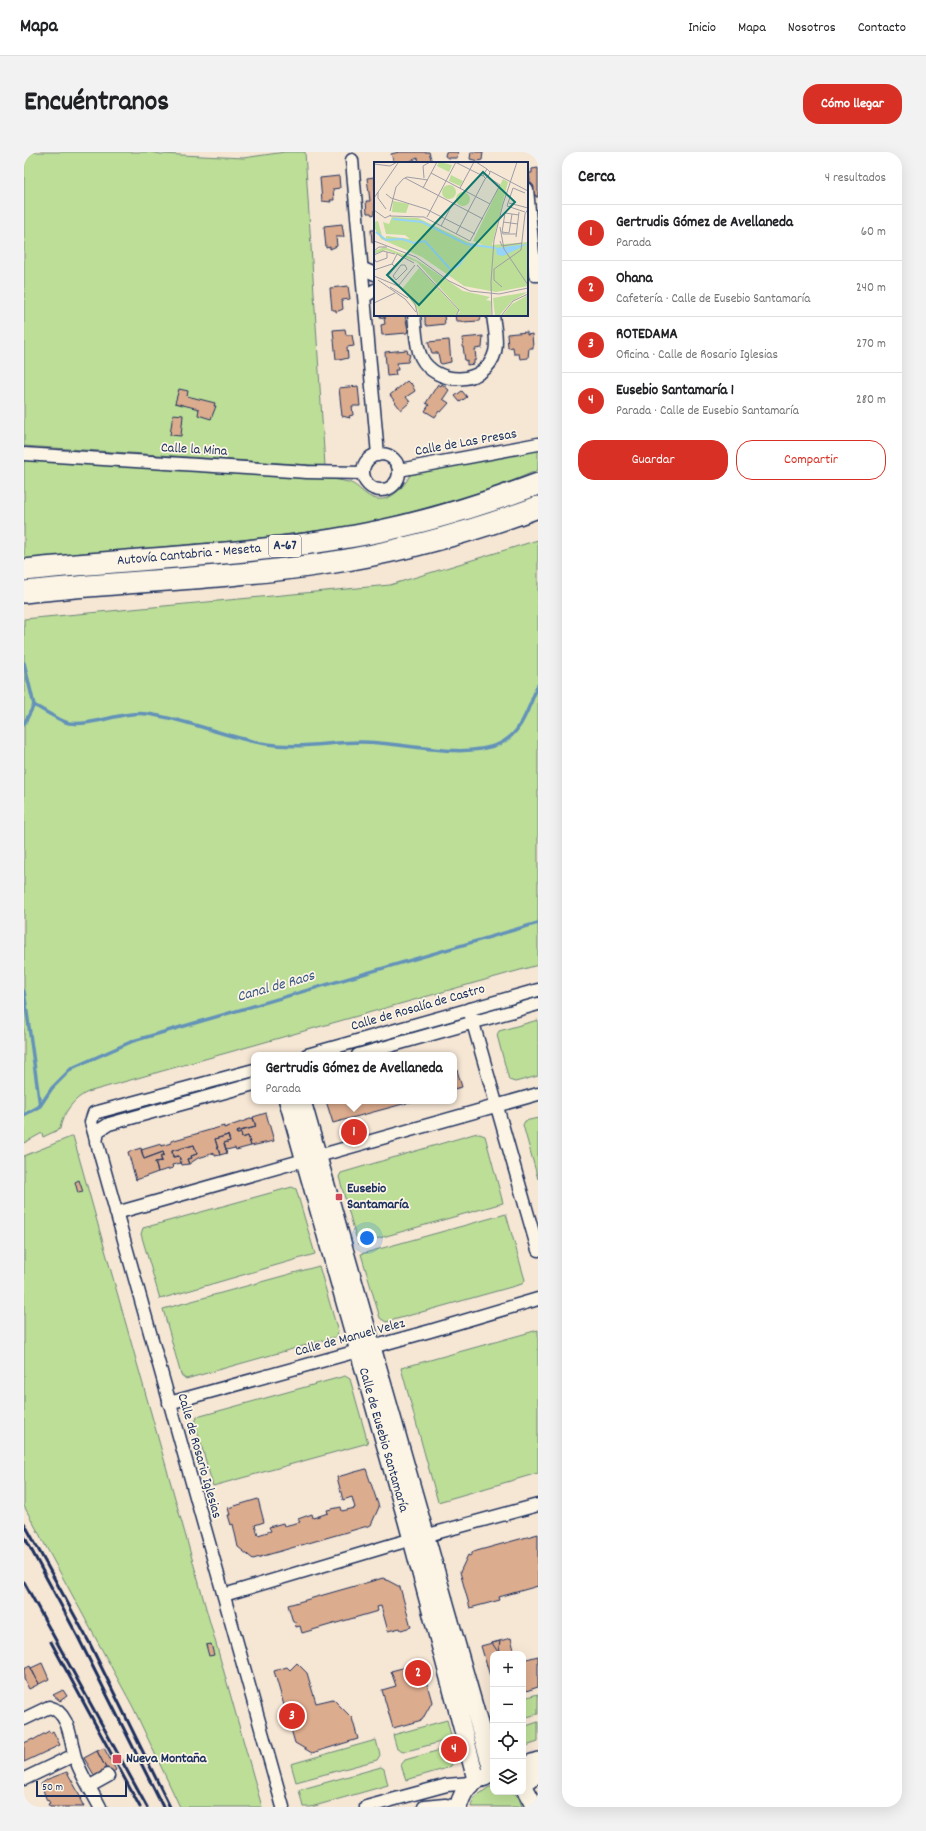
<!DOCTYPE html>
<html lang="es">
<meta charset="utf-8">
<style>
:root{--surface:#fff;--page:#f2f2f2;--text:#202124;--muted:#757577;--line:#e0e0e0;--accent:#d93025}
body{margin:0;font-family:Dekko,sans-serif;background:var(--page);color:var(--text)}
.controls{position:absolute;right:12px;bottom:12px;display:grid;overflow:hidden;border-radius:8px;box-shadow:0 4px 16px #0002}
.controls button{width:36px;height:36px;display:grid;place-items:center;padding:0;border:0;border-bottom:1px solid var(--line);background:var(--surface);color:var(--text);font:20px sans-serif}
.scale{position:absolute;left:12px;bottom:10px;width:91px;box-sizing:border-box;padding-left:4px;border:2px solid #1b2f5e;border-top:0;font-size:11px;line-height:14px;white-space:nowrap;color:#1b2f5e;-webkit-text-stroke:3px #fcf5e5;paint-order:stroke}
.you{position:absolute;left:343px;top:1086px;width:14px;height:14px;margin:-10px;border:3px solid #fff;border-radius:50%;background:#1a73e8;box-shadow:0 0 0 6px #1a73e833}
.badge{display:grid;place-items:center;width:26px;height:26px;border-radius:50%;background:var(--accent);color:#fff;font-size:13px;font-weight:700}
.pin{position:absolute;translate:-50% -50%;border:2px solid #fff;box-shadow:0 1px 4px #0006}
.popup{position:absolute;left:227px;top:900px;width:206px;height:52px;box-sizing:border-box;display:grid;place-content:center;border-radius:8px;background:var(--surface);filter:drop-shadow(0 1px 3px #0005);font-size:13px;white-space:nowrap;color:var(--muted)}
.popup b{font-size:15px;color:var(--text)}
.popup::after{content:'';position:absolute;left:50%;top:100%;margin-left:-8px;border:8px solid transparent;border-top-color:var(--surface)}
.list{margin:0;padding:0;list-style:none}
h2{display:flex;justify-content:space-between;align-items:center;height:52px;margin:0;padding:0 16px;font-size:17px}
h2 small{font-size:13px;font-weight:400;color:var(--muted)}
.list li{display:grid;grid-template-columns:26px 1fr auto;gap:12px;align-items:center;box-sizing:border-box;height:56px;padding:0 16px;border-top:1px solid var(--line)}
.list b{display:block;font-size:15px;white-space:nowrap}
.list p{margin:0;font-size:13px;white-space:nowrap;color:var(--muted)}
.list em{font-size:13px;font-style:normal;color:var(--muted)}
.actions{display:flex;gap:8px;padding:12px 16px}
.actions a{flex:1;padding:9px 0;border:1px solid var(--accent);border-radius:16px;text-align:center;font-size:14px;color:var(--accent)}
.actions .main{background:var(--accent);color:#fff}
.icon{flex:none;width:22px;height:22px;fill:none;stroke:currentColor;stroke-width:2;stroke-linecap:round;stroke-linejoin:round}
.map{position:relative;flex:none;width:514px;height:1655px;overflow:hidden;border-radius:16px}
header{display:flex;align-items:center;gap:24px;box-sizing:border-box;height:56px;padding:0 20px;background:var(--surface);border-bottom:1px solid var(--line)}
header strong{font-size:19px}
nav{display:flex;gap:22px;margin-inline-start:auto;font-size:14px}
.intro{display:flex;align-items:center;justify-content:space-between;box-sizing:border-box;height:96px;padding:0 24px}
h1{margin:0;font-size:28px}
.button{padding:10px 18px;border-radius:16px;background:var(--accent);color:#fff;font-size:14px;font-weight:700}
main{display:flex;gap:24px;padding:0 24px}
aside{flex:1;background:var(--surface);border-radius:16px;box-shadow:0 4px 16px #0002}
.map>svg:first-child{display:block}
.green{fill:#bcde97;stroke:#6c867a}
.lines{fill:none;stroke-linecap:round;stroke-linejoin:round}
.stream{stroke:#6492b9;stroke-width:3.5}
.building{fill:#dcac8e;stroke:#1b2f5e}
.street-casing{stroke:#1b2f5e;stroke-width:15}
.secondary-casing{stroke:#1b2f5e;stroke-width:20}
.highway-casing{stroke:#1b2f5e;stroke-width:24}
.street{stroke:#fcf5e5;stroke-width:12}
.secondary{stroke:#fcf5e5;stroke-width:17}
.highway{stroke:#fcf5e5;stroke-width:21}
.rail{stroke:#1b2f5e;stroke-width:3}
.poi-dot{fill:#d1495b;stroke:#fcf5e5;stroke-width:1.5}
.labels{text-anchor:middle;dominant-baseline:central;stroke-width:3.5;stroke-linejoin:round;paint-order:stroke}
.shield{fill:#fcf5e5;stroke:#5e6a86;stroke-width:1}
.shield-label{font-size:13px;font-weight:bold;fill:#1b2f5e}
.street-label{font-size:14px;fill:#1b2f5e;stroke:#fcf5e5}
.poi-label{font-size:14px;font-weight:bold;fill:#1b2f5e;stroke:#fcf5e5;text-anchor:start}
.water-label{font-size:15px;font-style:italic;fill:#3a5884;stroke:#fcf5e5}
.inset-river{fill:none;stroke:#95d4f6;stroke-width:2}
.inset-road{fill:none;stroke:#9e9da5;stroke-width:1}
.view{fill:#0f766e;fill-opacity:0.15;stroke:#0f766e;stroke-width:2}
.inset-edge{fill:none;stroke:#1b2f5e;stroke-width:2}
</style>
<header>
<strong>Mapa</strong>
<nav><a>Inicio</a><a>Mapa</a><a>Nosotros</a><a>Contacto</a></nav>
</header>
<div class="intro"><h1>Encuéntranos</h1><a class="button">Cómo llegar</a></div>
<main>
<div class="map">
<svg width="514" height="1655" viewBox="0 0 514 1655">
<rect width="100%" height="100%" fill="#f6e6d4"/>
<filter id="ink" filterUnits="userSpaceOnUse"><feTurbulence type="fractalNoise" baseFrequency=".025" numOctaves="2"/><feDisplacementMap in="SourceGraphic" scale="8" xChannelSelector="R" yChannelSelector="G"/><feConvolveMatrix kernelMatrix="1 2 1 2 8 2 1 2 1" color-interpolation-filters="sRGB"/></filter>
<g filter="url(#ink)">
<path class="green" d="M0,0H125L137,2L219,6L261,0H281L301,314L0,294Z
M514,296V318L465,339L338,373L220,388L0,407V307L278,326C293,326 309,326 324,330C332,332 336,338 342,342C360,356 378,339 386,323Z
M514,388V813L64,940C50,946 38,962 36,977L19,985L18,981L0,991V467L366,433Z
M514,868V924L491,930L485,928L473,883L475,879Z
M514,966V1027L499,973L501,969Z
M453,981L461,984L479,1051L334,1092L315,1025L317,1021Z
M49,984L238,1655H156L109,1555L0,1354V1004Z
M268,1035L272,1037L291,1102L136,1147L117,1082L119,1076Z
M482,1062L501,1128L498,1132L362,1170L356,1166L337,1102Z
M295,1114L314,1180L311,1185L162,1227L157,1223L139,1157Z
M514,1178V1321L414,1350L377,1216Z
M321,1224L326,1227L344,1291L189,1334L171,1271L173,1265Z
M514,1542V1562L499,1566V1546Z
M423,1568L428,1587L379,1600L373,1597L369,1583Z
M514,1570V1590L499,1595V1575Z
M352,1588L356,1603L353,1608L272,1630L267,1612Z
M430,1594L433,1603L427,1614L420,1617L382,1628L377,1613L381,1608Z
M357,1615L360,1617L364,1633L287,1655H279L275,1638Z
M465,1635H469V1640L490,1641L495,1646L498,1655H447L450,1646Z"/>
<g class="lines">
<path class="stream" d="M0,511L10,553L0,572
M10,553C19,558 36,569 45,571C71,574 97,559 123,562C164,567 202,586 243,592C274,597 306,590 337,590C377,590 438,608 475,592C498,582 505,554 514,533
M0,839L16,954
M0,963L16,954L28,936L48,916L109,889L514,771"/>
</g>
<path class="building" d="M375,0H405L408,10L395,11L394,6L386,9L387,11H370L367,2Z
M422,0H434L433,6H424L421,4Z
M447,0H459L458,8L454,9L446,7Z
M514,16V45H512V43L508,44L505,21H508V17Z
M315,24L316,36L309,37L310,48H306L307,50L298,49L296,26Z
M351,25V62L348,63L347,61H343L342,49H346L343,26Z
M318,72L320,85H312L313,94L306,97V95L302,96L300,74Z
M347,78H351V90L348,91Z
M324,134L326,147L318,148L319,157L312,160V158H308L306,136Z
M356,163H381L384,178L383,181L358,183L357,173L361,172L360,166H362L356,165Z
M401,163H420L421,172L403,174L401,171Z
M431,163H457V165L456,169L438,170L437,169H432Z
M321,177L322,183H328L330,194L323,195L324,206L316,208V207H312L309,178Z
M503,180V183L508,182L509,196H505L504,206L496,207L495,202H490L489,195L484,196L483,182Z
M459,184L458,196L451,197L452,208H450V212L443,213V208L441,209L438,186Z
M425,188L427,210L418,212L416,211L414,201H408L404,190Z
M383,198L384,202H386L384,210L373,211L374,218H371L372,223L363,224L361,200Z
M383,229L386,232L387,231L391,239L382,245L386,250L377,258L366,243Z
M414,232L417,234L418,232L425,238L419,247L425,251L417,260L415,259L411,265L401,259L405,253L402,251Z
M334,234L336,254H328L329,263L325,264L326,266L318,264L315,236Z
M155,237L164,239L163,244L191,251L190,254H192L187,267L174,263L175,257L151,251Z
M438,239L443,245L436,250L431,244Z
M149,262L159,263L157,284L146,283Z
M430,908L438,935L430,937Z
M302,949H390L309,971Z
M242,961L250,989L227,994L224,984L218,986L217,981L213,982L212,980L232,975L229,965Z
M229,966L232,975L212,980L213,982L217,981L218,986L224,984L227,994L212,998L211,996L202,998L200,991L206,989L204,983L191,987L196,1003L191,1004V1001L174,1006L165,1012L163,1007L168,1006L167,1004L173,1002L170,993L148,999L149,1005L155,1004L157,1011L148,1013L149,1016L134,1020L131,1010L138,1009L136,1004L140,1003L139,1000L120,1007L117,998L137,992V994L147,991V989L200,974V976Z
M204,983L206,989L200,991L203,1001L196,1003L191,987Z
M170,993L173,1002L167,1004L168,1006L163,1007L165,1012L158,1013L155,1004L149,1005L148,999Z
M117,996L120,1007L139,1000L140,1003L136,1004L138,1009L131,1010L134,1020L112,1028L104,1000Z
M55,1028L59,1040L54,1041L51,1030Z
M342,1317L355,1355L347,1373L229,1407L214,1395L209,1372L207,1373L204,1363H206L204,1356L234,1347L240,1370L231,1373L234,1383L247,1379L245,1375L259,1371L260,1374L276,1370L274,1367L288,1362L289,1366L304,1361L303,1358L317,1355L318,1359L331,1356L328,1345L319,1348L313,1325Z
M514,1382V1434L475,1445L476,1448L446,1456L436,1420L444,1403L446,1404L449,1400Z
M359,1426L376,1435L387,1475L377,1478L376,1476L364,1479L357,1454L353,1455L354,1459L278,1481L276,1474L272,1475L271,1470H269L264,1453Z
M487,1486L491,1502H469V1534L457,1494Z
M476,1489L475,1495L476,1499L474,1500L468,1491Z
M187,1492L190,1503L185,1504L182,1493Z
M514,1504V1535L499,1540V1508Z
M18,1511L25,1527L15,1532L7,1516Z
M273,1511L283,1521L292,1551L309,1547L328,1566L334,1587L288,1601L271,1591L250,1519L263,1515L266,1518Z
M397,1511L408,1550L398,1568L369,1576L358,1538L372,1534L367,1519Z
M6,1514L15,1532L5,1537L0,1527V1517Z
M39,1538L43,1544L36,1549L29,1543Z
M25,1579L26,1581L29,1579L36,1593L0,1610V1591L9,1587V1588Z
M80,1596L92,1618L85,1622L73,1599Z
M73,1599L85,1622L73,1628L60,1606Z
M43,1620L58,1647H56L60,1655H26L24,1652L26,1651L24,1648L23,1649L17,1632L24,1627Z"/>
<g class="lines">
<g class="street-casing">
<path id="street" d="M328,8L354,303
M503,37L511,123H514
M337,116L351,122
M340,145L351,138
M390,163C392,177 391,192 397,205C412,235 462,234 471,200C474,188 470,174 469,163
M339 320a18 18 0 1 1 36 0a18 18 0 1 1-36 0Z
M0,302L283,320L339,321
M375,318L514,292
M445,857L514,1098
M283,903L514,838
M334,903L514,852
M230,918L70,961L67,970L259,1655
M72,991L74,979L85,972L230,932
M92,1061L514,942
M145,1251L406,1179L514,1147
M200,1443L371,1392L514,1353
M0,1567L25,1555C46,1560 46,1589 51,1605C56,1622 68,1639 76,1655
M0,1627L44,1606
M66,1634L84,1624L83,1623
M342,1655L423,1633L446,1631
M400,1655L421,1653L434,1655"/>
</g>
<g class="secondary-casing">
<path id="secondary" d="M264,949L383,1369L452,1627
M278,949L469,1621
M499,1614L514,1609
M499,1632L514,1621
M499,1633L511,1655
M434,1655C439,1639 445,1629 461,1625"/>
</g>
<g class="highway-casing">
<path id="highway" d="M0,418C110,406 222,404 331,384C394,373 455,354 514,332
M0,440C99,429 199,427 298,412C372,401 444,381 514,355"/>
</g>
<use href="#street" class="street"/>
<use href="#secondary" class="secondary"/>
<use href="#highway" class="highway"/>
<path class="rail" d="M0,1371L65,1490L146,1655
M0,1384L54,1485L139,1655
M0,1430L123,1655
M27,1490L116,1655"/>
</g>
</g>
<g class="poi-dot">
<rect x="311" y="1041" width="8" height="8" rx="2"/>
<rect x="88" y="1602" width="10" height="10" rx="2"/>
</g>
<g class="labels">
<rect class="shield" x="245" y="383" width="32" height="22" rx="3"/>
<g class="shield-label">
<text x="261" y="394">A-67</text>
</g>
<g class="street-label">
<text transform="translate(442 291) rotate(-10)">Calle de Las Presas</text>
<text transform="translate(170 298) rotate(3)">Calle la Mina</text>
<text transform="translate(165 403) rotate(-5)">Autovía Cantabria - Meseta</text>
<text transform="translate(394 856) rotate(-16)">Calle de Rosalía de Castro</text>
<text transform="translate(326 1186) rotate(-15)">Calle de Manuel Velez</text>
<text transform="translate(359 1288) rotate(74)">Calle de Eusebio Santamaría</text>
<text transform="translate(175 1304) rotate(74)">Calle de Rosario Iglesias</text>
</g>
<g class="poi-label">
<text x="323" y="1037">Eusebio<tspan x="323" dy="16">Santamaría</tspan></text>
<text x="102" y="1607">Nueva Montaña</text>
</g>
<g class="water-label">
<text transform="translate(252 835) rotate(-16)">Canal de Raos</text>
</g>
</g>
<g transform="translate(350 10)">
<rect width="154" height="154" fill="#f6e6d4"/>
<path d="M65,0L78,3L75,10L63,4ZM77,13L89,19L86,24L75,19ZM129,17L134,20L118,83L154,80V124L122,130L90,124L48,95L7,77L0,65V60L4,59L8,74L12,77V74L36,77L31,73L12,72L9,60L15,62L18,55L44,56L96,81L109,83L99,79ZM68 30a7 7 0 1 1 14 0a7 7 0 1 1-14 0ZM82 37a7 7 0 1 1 14 0a7 7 0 1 1-14 0ZM19,39L35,42L32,51L18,50ZM10,85L36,95L46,100L89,129L116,135L112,138L117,139V154H82L86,150L84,146L43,100L12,88L0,92L1,89ZM45,106L85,149L81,154H45L44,148L28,127ZM154,130L138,139L125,154H121L119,136ZM154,133V154H128L138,142Z" fill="#bcde97"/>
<path d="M154,82L129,94L123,93L122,86Z" fill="#95d4f6"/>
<path class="inset-river" d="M19,57L48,60L92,82L122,86M2,70L12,78L28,77L40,81L51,79L77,108M73,115L77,108L85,103L99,83"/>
<path class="inset-road" d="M81,0L109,14M102,0L113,7M0,2L16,4L23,0M116,9L154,29M57,11L116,42M31,16L109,57M50,16L49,4L56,0M49,26L63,0M86,26L100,0M4,30V36L12,47M151,31L139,26L133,44L151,50M12,32L17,36L52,47L101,72M0,36L24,1M135,41L154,46M0,48L11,56L17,53M16,49L22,25L29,17L33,15L54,18M16,54L50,55L96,79L126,23L114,15M53,55L82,0M129,60L144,62M67,64L79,41M126,65L130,87L154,123M128,70L135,71L138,52M82,72L111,17L115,13L116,10L113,7L109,13L111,16M142,72H129L128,70L131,51L145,53M142,75L145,50M0,79L42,95L75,119L96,129L125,132L154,126M126,79L128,84L148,81M0,89L5,85H13M0,93L9,89L21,92M0,96L2,100L13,96V90M27,103H31L33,107L22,118L19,114ZM43,103L85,148L82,154M0,108L18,102L23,92L40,101M15,113L21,105L18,102M0,114L24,124L33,132L41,142L44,154M4,118L31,137L42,150M25,123L41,103M16,125L34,136M128,125L120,118V107L147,88L151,52L154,47M0,141L21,131M118,154L117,120L120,78L129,42L143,0M127,154L139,139L154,132"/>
<path class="view" d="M109,10L141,40L45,143L13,113Z"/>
<rect width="154" height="154" class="inset-edge"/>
</g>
</svg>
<div class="controls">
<button>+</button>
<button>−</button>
<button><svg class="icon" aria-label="locate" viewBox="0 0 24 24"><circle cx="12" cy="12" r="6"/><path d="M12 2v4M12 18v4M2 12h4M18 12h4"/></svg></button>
<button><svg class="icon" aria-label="layers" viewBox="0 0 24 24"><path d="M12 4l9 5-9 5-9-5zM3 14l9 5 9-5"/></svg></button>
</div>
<div class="scale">50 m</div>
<div class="you"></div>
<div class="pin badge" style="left:330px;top:980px">1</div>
<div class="popup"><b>Gertrudis Gómez de Avellaneda</b>Parada</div>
<div class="pin badge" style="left:394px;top:1521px">2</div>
<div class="pin badge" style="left:268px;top:1564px">3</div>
<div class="pin badge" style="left:430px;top:1597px">4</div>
</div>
<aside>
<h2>Cerca<small>4 resultados</small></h2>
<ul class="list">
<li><span class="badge">1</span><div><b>Gertrudis Gómez de Avellaneda</b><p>Parada</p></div><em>60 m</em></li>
<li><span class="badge">2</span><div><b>Ohana</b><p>Cafetería · Calle de Eusebio Santamaría</p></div><em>240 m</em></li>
<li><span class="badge">3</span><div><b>ROTEDAMA</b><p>Oficina · Calle de Rosario Iglesias</p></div><em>270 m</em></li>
<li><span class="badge">4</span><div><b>Eusebio Santamaría 1</b><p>Parada · Calle de Eusebio Santamaría</p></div><em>280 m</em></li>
</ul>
<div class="actions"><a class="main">Guardar</a><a>Compartir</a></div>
</aside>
</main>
